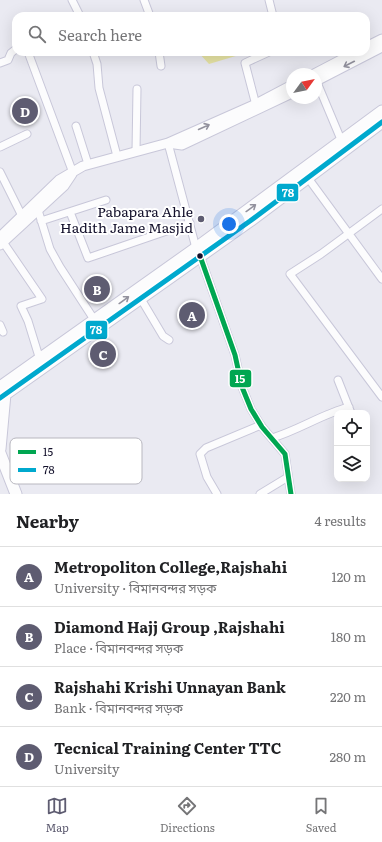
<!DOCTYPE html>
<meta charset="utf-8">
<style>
:root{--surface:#fff;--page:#f2f2f2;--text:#202124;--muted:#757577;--line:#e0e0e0;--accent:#5e5c71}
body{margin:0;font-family:Literata,"Noto Sans Bengali",serif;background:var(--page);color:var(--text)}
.controls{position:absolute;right:12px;bottom:12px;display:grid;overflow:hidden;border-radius:8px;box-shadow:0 4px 16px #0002}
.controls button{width:36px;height:36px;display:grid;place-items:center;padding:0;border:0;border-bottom:1px solid var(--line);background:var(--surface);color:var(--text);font:20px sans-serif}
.compass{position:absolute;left:286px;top:68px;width:36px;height:36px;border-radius:50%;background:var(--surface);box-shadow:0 4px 16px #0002;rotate:57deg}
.you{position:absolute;left:229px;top:224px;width:14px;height:14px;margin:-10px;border:3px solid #fff;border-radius:50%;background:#1a73e8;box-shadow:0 0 0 6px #1a73e833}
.badge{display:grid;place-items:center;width:26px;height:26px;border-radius:50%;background:var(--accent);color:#fff;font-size:13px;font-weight:700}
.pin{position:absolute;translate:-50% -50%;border:2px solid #fff;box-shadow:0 1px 4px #0006}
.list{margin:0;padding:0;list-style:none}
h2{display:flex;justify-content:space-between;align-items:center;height:52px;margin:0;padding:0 16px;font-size:17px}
h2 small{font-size:13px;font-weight:400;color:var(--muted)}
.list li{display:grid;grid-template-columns:26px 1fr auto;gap:12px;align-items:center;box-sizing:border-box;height:60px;padding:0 16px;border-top:1px solid var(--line)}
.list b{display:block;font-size:15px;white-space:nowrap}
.list p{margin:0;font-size:13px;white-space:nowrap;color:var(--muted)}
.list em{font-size:13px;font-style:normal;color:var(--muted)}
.icon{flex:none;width:22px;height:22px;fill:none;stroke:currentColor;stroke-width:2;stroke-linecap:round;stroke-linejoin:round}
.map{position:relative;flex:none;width:382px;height:494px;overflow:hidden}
.search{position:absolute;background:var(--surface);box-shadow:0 4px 16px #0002;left:12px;right:12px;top:12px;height:44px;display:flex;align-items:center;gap:10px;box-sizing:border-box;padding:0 14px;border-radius:12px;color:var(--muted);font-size:15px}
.sheet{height:292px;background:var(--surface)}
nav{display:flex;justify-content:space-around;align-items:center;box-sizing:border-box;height:56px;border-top:1px solid var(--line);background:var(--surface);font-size:11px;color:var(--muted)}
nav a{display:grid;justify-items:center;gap:2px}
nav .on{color:var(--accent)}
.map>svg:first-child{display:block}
.green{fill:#e6e3a4}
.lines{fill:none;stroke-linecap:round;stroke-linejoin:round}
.minor-casing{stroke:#c8c7d9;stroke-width:9}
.secondary-casing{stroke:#c8c7d9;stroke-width:11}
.primary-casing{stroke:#c8c7d9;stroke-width:13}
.minor{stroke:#fcfcfd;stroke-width:7}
.secondary{stroke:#fcfcfd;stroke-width:9}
.primary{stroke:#fcfcfd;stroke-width:11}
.bus-1-casing{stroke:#fff;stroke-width:8}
.bus-2-casing{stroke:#fff;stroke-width:8}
.bus-1{stroke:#00a651;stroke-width:5}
.bus-2{stroke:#00a9ce;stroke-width:5}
.oneway{stroke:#93929e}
.poi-dot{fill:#5e5c71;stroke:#fff;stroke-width:1.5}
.bus-dot{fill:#13102b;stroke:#fff;stroke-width:1.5}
.labels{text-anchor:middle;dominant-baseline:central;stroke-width:4;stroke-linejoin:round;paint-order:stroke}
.poi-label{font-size:14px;fill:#13102b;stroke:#fff;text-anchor:end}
.key{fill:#fff;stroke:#b8b7bf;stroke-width:1}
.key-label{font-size:11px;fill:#13102b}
.line-badge{stroke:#fff;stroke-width:1.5}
.badge-label{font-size:11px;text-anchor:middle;font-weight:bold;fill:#fff}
</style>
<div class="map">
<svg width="382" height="494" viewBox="0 0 382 494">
<rect width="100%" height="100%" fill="#eaeaf2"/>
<path class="green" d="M198,52H249L209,64Z"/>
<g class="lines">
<g class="minor-casing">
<path id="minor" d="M72,0L80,16
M144,0L150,16
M269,0L273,16
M28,52L73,173
M93,52L97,64L99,88L117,156
M159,52L161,66
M0,63L8,60L11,53L16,49
M316,80L342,142
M257,109L245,63L269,52
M76,126L88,164
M168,143L196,248
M0,147L27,134
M136,151L137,89
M0,172L22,216
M308,178L382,279
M382,209L321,254L290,274L382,397
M38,210L50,249L60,267L95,321
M70,212L88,258L190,223
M41,221L106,200
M3,242L42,299L21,306L28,321L40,360
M200,256L235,355L242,387L251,409L262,427L285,454L291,494
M141,299L163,336L169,340
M0,325L3,332
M338,380L351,413
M272,438C299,430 322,414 349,407
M217,494L207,477L200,454L206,448L261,425
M260,494L288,477"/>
</g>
<g class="secondary-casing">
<path id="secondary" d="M366,47L382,39
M314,74L356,52
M316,81L382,47
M168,143L182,145L292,93
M0,237L59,180L83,166L168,143L256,104L292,85
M0,245L64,186L72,174"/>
</g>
<g class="primary-casing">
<path id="primary" d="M0,387L196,248L382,111
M0,398L250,221L382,122
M0,449L5,394
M0,453L16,494"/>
</g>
<use href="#minor" class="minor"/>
<use href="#secondary" class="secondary"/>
<use href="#primary" class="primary"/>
<g class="bus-1-casing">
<path id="bus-1" d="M200,256L235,355L242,387L251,409L262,427L285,454L291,494"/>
</g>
<g class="bus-2-casing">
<path id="bus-2" d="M0,398L250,221L382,122"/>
</g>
<use href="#bus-1" class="bus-1"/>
<use href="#bus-2" class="bus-2"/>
</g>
<defs><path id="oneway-shaft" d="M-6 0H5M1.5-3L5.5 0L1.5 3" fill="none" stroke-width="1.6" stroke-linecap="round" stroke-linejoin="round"/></defs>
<g class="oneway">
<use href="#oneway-shaft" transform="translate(349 64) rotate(153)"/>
<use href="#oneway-shaft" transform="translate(204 127) rotate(-24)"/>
<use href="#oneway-shaft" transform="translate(251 208) rotate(-36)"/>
<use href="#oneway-shaft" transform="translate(124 300) rotate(-36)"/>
</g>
<circle class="poi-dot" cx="201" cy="219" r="4"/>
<circle class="bus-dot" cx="200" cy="256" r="3.5"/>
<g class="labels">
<g class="poi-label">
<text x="193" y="211">Pabapara Ahle<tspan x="193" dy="16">Hadith Jame Masjid</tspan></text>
</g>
</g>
<rect x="10" y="438" width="132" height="46" rx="6" class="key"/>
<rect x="18" y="450" width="18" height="4" fill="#00a651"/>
<rect x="18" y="468" width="18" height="4" fill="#00a9ce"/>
<g class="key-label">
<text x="43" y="456">15</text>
<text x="43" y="474">78</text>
</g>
<g class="line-badge">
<rect x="276" y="183" width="23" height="19" rx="4" fill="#00a9ce"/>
<rect x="85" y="320" width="23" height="20" rx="4" fill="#00a9ce"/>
<rect x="229" y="369" width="23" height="19" rx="4" fill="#00a651"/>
</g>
<g class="badge-label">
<text x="288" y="197">78</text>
<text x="96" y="334">78</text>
<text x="240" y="383">15</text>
</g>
</svg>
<div class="controls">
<button><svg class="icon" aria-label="locate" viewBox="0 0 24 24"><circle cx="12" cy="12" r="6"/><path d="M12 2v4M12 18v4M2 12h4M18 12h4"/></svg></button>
<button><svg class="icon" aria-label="layers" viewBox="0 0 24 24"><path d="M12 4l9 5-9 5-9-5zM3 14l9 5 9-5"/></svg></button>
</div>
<svg class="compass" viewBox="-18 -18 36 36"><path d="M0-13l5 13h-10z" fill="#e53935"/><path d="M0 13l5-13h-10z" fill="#757577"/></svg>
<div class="you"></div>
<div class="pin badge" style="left:192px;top:315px">A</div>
<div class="pin badge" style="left:97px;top:289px">B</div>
<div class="pin badge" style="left:103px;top:354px">C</div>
<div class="pin badge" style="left:25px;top:111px">D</div>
<div class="search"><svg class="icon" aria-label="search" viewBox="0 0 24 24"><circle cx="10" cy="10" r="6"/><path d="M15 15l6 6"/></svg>Search here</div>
</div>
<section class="sheet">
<h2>Nearby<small>4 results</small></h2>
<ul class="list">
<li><span class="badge">A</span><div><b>Metropoliton College,Rajshahi</b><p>University · বিমানবন্দর সড়ক</p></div><em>120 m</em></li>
<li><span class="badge">B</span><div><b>Diamond Hajj Group ,Rajshahi</b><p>Place · বিমানবন্দর সড়ক</p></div><em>180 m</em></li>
<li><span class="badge">C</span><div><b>Rajshahi Krishi Unnayan Bank</b><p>Bank · বিমানবন্দর সড়ক</p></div><em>220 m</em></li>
<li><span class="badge">D</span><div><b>Tecnical Training Center TTC</b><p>University</p></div><em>280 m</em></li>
</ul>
</section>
<nav>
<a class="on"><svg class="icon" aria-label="map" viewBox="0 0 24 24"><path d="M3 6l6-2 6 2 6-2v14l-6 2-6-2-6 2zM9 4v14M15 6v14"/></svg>Map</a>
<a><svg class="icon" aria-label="directions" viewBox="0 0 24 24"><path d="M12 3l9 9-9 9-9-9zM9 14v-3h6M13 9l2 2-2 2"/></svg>Directions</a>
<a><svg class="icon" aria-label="saved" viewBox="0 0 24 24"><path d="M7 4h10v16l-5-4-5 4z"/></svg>Saved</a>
</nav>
